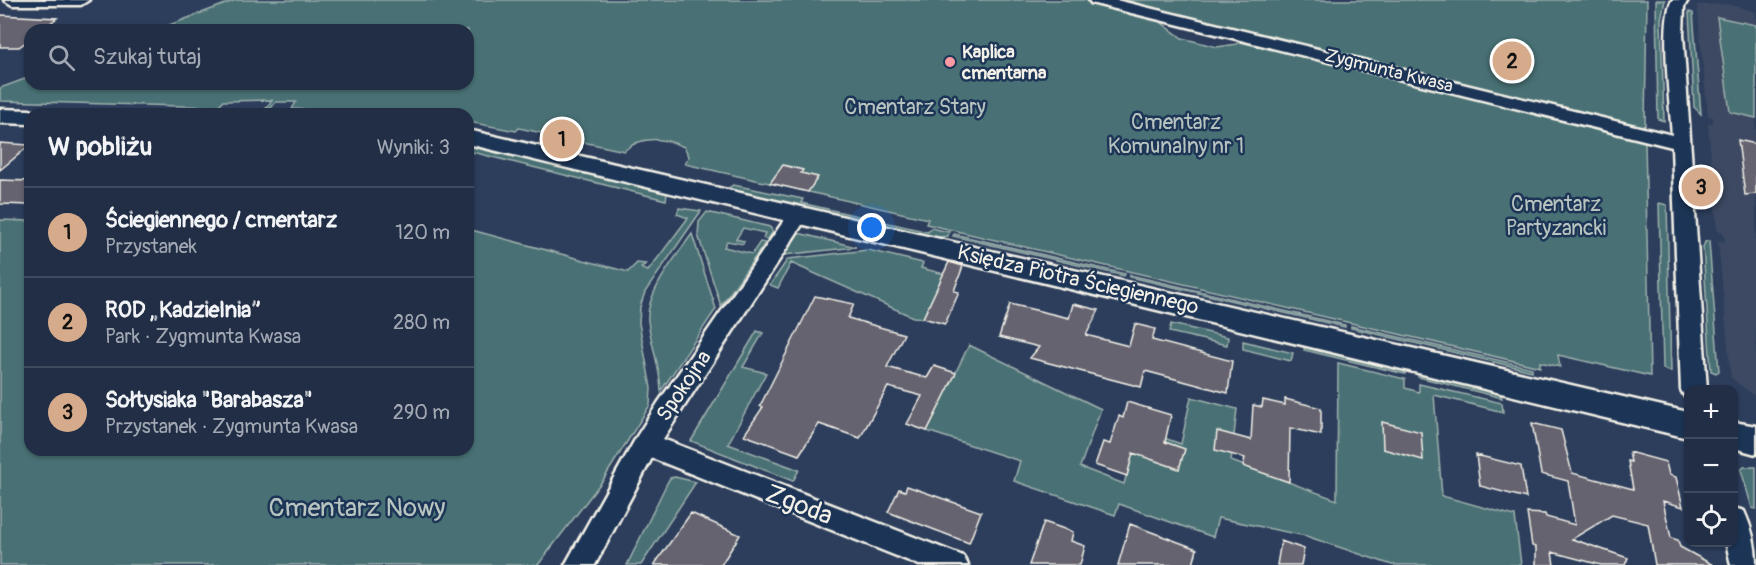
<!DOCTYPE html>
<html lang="pl">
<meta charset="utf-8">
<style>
:root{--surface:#212e45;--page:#29364c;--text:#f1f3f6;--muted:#a2a8b3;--line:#3e4a5e;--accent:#d6ab8b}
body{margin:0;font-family:Pangolin,sans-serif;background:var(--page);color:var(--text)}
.controls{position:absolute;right:18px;bottom:18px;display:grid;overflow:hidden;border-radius:12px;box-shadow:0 2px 4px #0004}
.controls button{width:54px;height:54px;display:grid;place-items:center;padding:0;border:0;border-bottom:2px solid var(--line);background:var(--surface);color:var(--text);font:30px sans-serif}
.you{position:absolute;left:872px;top:228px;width:21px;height:21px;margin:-15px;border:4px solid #fff;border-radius:50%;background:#1a73e8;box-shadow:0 0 0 9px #1a73e833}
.badge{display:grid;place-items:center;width:39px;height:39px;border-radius:50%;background:var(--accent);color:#111;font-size:20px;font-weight:700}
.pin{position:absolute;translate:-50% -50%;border:3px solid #fff;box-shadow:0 2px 6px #0006}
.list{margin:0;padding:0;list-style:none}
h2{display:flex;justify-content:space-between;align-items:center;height:78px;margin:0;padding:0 24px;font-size:26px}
h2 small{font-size:20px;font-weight:400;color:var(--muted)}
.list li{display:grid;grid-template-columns:39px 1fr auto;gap:18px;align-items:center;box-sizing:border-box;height:90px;padding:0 24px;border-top:2px solid var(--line)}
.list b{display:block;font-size:22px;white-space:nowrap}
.list p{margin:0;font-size:20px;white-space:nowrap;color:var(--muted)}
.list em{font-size:20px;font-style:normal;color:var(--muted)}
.icon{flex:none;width:33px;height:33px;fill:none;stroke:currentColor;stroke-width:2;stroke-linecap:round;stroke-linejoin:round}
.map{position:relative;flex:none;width:1756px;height:565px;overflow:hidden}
.search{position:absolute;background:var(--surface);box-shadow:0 2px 4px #0004;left:24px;top:24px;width:450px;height:66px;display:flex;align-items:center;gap:15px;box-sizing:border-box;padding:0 21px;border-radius:18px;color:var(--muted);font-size:22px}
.panel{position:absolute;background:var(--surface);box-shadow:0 2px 4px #0004;left:24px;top:108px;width:450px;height:348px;border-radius:18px}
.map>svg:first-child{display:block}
.built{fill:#3d4962}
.green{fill:#4a7174;stroke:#9fb1ae;stroke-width:1.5}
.building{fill:#666471;stroke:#f4f1e8;stroke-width:1.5}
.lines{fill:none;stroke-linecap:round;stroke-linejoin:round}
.minor-casing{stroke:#f4f1e8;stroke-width:5}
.tertiary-casing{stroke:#f4f1e8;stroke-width:5}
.minor{fill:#1d3557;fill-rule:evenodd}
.tertiary{fill:#1d3557;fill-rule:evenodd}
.poi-dot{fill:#ff9aa2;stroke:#1d3557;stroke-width:2}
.labels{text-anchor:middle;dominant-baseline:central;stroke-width:5;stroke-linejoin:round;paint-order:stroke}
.far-poi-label{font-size:18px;font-weight:bold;fill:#f4f1e8;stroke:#1d3557;text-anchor:start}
.far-street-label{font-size:18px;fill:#f4f1e8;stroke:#1d3557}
.park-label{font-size:21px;fill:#b8c4bf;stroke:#1d3557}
.street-label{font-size:21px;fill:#f4f1e8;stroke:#1d3557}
.near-street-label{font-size:26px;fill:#f4f1e8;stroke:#1d3557}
.near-park-label{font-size:26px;fill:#b8c4bf;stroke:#1d3557}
</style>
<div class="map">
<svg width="1756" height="565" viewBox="0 0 1756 565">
<rect width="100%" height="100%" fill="#2c3e5c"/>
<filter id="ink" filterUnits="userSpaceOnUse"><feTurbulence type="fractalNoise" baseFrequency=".0167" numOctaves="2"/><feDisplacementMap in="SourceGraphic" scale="12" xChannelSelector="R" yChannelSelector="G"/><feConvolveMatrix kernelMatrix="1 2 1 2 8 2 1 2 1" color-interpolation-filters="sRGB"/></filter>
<g filter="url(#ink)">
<path class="built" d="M1728,4L1756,12V397L1731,378L1718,241L1725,242L1723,232L1717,230L1708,123H1713V117L1708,116L1697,5Z"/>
<path class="green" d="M236,0H1085L1154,17L1182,38L1217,47L1237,44L1238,40L1645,140L1650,376L1558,355L1560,367L1540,362V367L926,224L928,219L685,164L689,156L684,147C664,138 642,135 624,151L519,128L516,131L468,122V114H396L292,109L296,102H276L271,108H266L272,100L223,101L217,107L0,101V88L30,77V84H468V30H156Z
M1117,0H1647L1645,126L1624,124Z
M1656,0H1665L1661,19L1664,121L1658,119Z
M1689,12L1693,13L1701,114L1694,107Z
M1717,17L1756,25V118L1730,112Z
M468,144L664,191L667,194L666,200L468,151Z
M733,185L803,199L801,203L928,232L931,228L949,232L948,236L934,238L727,189Z
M1659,203L1667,205L1671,372L1663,369Z
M679,208L701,211L645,292L640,307L639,323L651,388L650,405L603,480L538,565H0V220L30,221V450H468V229L628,272L637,263L646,264L641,267L642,269L648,271L688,218L677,214Z
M707,212L770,227L773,232L767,240L763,238L765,233L743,228L736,239L744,241L743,244L727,241L724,247L752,254L760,242L765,243L721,306L698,235L699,222Z
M798,233L856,247L783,255Z
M692,234L716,309L661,391C660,366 651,345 648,321C645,294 677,255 692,234Z
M954,234L1125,274L1124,276L953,236Z
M1709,241L1719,371L1716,373L1711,371L1703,247L1705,242Z
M868,250L923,263L921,268L944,274L923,318L913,317L791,263L778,288L770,285L788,259Z
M1130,275L1345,325V327L1130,277Z
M1171,324L1228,337L1227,345L1169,332Z
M1351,326L1532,368V371L1351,328Z
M757,331L763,333L743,367L766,373L728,444L799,470L793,481L691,441Z
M1243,341L1293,353L1291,361L1243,349Z
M969,345L1101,409L1080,467L1124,484L1139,429L1181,444L1191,397L1237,409L1231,461L1337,500L1338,363L1405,379V388L1419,392V384L1502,403L1503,412L1434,395L1442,496L1515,516L1521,565H1392L1306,536L1218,518L1213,537L1119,504L1115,515L1014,481L1020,461L927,431Z
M1305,345L1405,366V374L1304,350Z
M1418,373L1500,392L1502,398L1418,377Z
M1744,467H1756V509L1752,508L1741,470Z
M675,477L696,482L641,565H627L667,483L670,478Z"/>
<path class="building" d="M0,15L57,18L41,30H30V39L19,47H0Z
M1738,140L1756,144V194L1745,195Z
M0,143L30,145L0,170Z
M783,165L803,170L801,173L818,177L808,192L770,183Z
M0,180L30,181V205L0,204Z
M949,262L963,266L954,291L959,292L945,324L923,318Z
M815,296L854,304L848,318L904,334L887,367L927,378L934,366L956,373L927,431L907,424L922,396L888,387L860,438L819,424L799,455L744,435L763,407L760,406Z
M1010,304L1069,318L1073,304L1099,310L1086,335L1129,346L1135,324L1155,329L1152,340L1232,361L1228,393L1145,371L1141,387L1030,358L1039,347L999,337Z
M1285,399L1321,408V435L1290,428L1289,482L1243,466L1245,458L1215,450L1217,431L1251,440L1253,405L1262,407L1263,400L1285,405Z
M1127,402L1171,415L1165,442L1185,449L1179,469L1133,453L1127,476L1095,465L1103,442L1110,444L1119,416L1123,418Z
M1382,422L1421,432L1423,460L1383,449Z
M1532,423L1561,430L1572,473L1633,489L1628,461L1631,462L1629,452L1666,462L1669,475L1676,477L1683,507L1663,501L1671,538L1678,540L1680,547L1713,565H1655L1648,524L1612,515L1572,539L1628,558L1625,565H1601L1552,552L1554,565H1536V547L1532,546L1527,513L1545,514L1546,517L1575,525L1568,481L1541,474Z
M1476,455L1521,466L1526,498L1480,486Z
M907,486L981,512L969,543L888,512L899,489L905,491Z
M691,513L740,535L721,565H654Z
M1044,522L1073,532L1071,541L1085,546L1080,565H1029Z
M1130,524L1197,549L1193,565H1118Z
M1281,541L1304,549L1301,565H1277Z"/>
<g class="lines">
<g class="minor-casing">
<path id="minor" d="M4,0H89L81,5H12Z
M1089,0H1116L1672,135C1670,106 1660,21 1672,0H1688L1684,7L1683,34L1707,390H1688V398L1685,397L1681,390L1672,147L1091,3Z
M799,207L806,209L809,214L663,439L963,556L968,565H919L652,458L595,565H565L637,436L658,403L792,209Z
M1734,508L1744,511C1752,528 1756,546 1756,565H1731L1726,542H1734Z"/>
</g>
<g class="tertiary-casing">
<path id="tertiary" d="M0,109L30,110L40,114H30V124L0,123Z
M468,130L1688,412V438L468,144Z
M1734,422L1756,426V454L1734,448Z"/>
</g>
<use href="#minor" class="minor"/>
<use href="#tertiary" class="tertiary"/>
</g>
</g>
<circle class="poi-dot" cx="950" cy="62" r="6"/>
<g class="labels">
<g class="far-poi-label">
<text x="962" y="52">Kaplica<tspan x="962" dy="21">cmentarna</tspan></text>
</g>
<g class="far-street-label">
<text transform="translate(1389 71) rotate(14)">Zygmunta Kwasa</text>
</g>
<g class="park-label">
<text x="915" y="107">Cmentarz Stary</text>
<text x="1176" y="122">Cmentarz<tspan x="1176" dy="24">Komunalny nr 1</tspan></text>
<text x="1556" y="204">Cmentarz<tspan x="1556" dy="24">Partyzancki</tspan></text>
</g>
<g class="street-label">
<text transform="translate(1078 280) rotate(13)">Księdza Piotra Ściegiennego</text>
<text transform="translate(684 386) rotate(-56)">Spokojna</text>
</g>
<g class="near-street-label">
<text transform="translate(799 505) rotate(21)">Zgoda</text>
</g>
<g class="near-park-label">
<text x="357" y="508">Cmentarz Nowy</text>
</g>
</g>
</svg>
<div class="controls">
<button>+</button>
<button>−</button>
<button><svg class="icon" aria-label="locate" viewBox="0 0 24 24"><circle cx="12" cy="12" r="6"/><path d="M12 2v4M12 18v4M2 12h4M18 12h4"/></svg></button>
</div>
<div class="you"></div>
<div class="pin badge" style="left:562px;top:139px">1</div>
<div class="pin badge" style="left:1512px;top:61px">2</div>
<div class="pin badge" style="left:1701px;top:187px">3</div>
<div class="search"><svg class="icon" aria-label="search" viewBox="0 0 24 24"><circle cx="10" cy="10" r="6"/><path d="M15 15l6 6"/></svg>Szukaj tutaj</div>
<section class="panel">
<h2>W pobliżu<small>Wyniki: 3</small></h2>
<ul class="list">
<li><span class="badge">1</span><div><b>Ściegiennego / cmentarz</b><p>Przystanek</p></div><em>120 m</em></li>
<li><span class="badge">2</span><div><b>ROD „Kadzielnia”</b><p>Park · Zygmunta Kwasa</p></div><em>280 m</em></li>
<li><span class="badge">3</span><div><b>Sołtysiaka &quot;Barabasza&quot;</b><p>Przystanek · Zygmunta Kwasa</p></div><em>290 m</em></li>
</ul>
</section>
</div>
